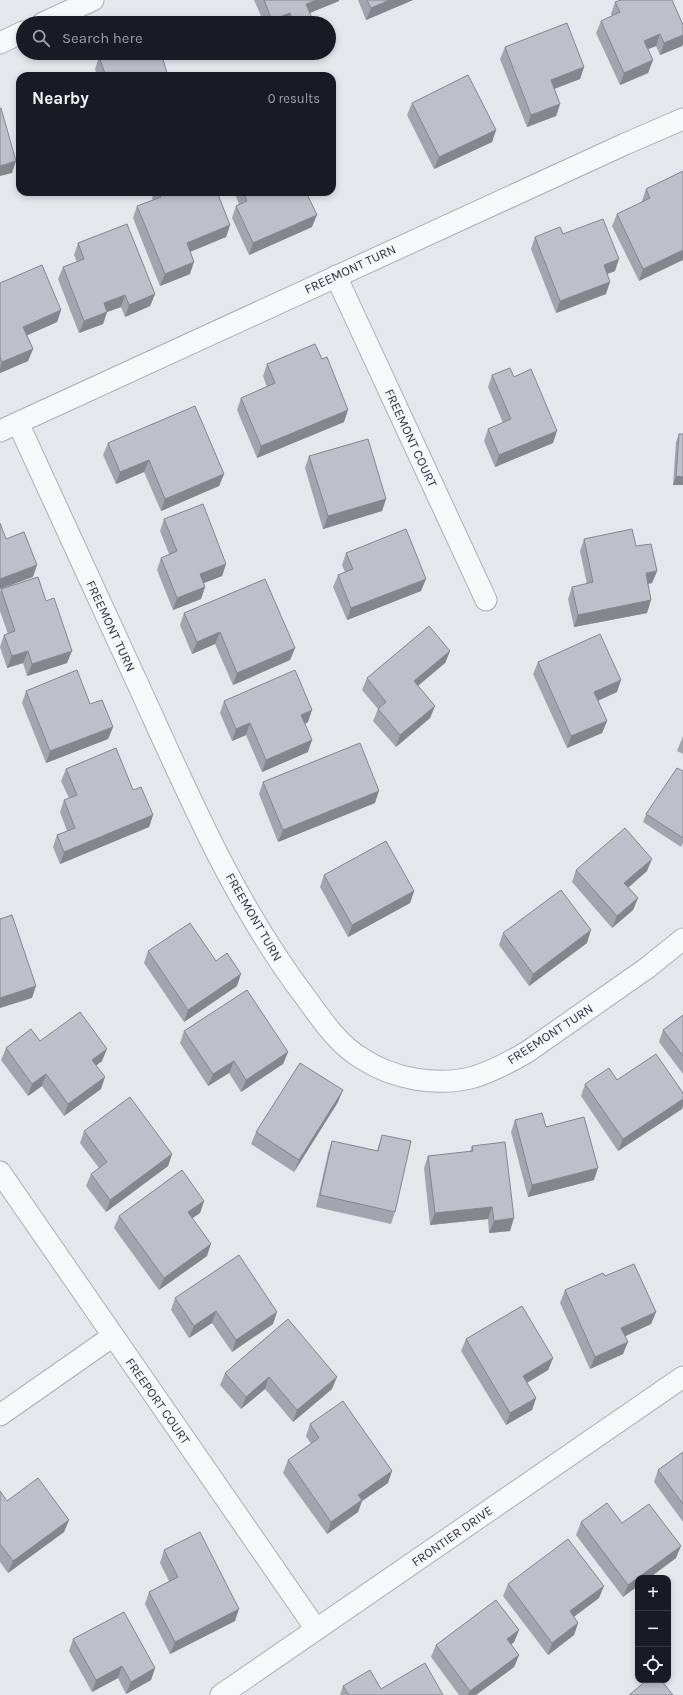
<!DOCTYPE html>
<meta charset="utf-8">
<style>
:root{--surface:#171b24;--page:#242831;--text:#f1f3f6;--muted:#9ea1a6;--line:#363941}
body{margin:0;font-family:Karla,sans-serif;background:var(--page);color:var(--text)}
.controls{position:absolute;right:12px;bottom:12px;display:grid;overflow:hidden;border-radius:8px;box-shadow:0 2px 6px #0003}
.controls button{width:36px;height:36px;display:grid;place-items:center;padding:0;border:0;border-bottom:1px solid var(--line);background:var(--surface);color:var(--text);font:20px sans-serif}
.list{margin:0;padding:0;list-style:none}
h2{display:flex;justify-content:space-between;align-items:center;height:52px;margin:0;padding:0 16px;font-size:17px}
h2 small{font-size:13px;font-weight:400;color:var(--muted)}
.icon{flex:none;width:22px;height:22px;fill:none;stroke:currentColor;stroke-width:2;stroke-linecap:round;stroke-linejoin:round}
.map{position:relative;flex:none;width:683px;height:1695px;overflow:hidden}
.search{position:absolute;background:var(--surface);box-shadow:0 2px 6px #0003;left:16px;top:16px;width:320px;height:44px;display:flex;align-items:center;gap:10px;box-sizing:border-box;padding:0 14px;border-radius:22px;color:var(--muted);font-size:15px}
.panel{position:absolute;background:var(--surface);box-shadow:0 2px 6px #0003;left:16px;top:72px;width:320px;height:124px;border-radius:12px}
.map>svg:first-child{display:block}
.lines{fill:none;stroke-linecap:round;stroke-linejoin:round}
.street-casing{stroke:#a9aeb7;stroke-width:23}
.street{stroke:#f7f8fa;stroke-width:21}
.wall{fill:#a1a5ae}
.shaded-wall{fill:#83868d}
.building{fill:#bbc0ca;stroke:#83868d}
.labels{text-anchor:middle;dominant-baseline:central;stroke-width:3;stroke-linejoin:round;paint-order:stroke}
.street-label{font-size:13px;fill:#2b3445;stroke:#f4f6f9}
</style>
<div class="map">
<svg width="683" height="1695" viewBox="0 0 683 1695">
<rect width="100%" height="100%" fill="#e4e7ec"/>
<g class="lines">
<g class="street-casing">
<path id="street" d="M43,23L93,0
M0,43L23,32
M336,276L486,600
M18,423C59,512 100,601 141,691C189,796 235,905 306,998C322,1020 337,1043 361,1058C393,1079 437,1087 474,1077C493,1071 510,1062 527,1052L647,968L683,939
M0,431L625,144L683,119
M0,1172L316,1629
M0,1415L113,1336
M221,1695L683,1377"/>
</g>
<use href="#street" class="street"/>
</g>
<path class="wall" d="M254,0H339V1L310,13L312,18L310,23H264Z
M358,0H413L366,20Z
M615,2L683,25V44L682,46L660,55L656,46L647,49L653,60L648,73L620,85L596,33L601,21L612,16L611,14Z
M505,47L584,67L580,79L554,89L560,104L556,116L527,127L500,59Z
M99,57L168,76H97L95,69Z
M412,103L496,130L492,142L434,169L407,115Z
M683,171L639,281L612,226L617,214L642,202V201L646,189Z
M154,192H217L230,225L226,237L190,252V274L160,286L133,218L137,206L153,200L152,198Z
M234,192H306L312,227L249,255L232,218L236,206L239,204Z
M563,234L615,271L607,274L606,294L556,313L531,249L535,237Z
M78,243L155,294L150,306L125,317L121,307L107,312L103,324L79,333L58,279L63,267L77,262L74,255Z
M0,283L61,310L57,322L27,335L33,349L28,361L0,373Z
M267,364L344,422L257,458L237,410L241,398L267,387L263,376Z
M492,375L514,377L553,443L495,467L484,441L488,429L503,423L488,387Z
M679,434L683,485H673L676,442Z
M108,443L224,474L219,486L161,511L144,472L116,484L103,455Z
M309,456L386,499L382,511L323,529L305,468Z
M164,519L226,564L222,576L204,583L205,587L201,599L173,610L157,570L161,558L169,554L160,531Z
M584,539L636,546L657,571L652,583L648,584L647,613L574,627L568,599L572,587L587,584L580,551Z
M346,553L421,591L347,620L333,587L338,575L345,572L342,565Z
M1,589L67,663L27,676L23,663L7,668L0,647L4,635L8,634L0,611V592Z
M184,613L295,648L290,660L233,685L215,644L192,654L180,625Z
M450,651L445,663L418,686L435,706L430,718L396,747L373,721L378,709L362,690L367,678Z
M538,662L617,692L598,701L607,721L602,733L567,748L533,674Z
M26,691L90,704L113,727L108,739L46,763L22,703Z
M224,701L308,722L305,724L308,752L262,772L246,735L232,741L220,713Z
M683,736V754L677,751Z
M66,769L133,790L153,815L149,827L60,864L53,847L57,835L67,831L60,812L64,800L69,798L61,781Z
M683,771V843L681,847L643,822L646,814Z
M263,782L375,803L278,842L259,794Z
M576,870L647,871L628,887L638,898L633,910L612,928L572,882Z
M324,875L414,891L410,903L348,937L320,887Z
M503,933L587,943L529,986L499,945Z
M148,951L216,961L237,986L184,1022L144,963Z
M683,1015V1074L659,1042L663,1030Z
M184,1031L288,1052L283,1064L241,1092L229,1073L208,1086L180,1043Z
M40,1041L102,1061L96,1065L101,1089L64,1116L42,1086L28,1096L1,1060L6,1048Z
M617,1080L683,1093V1105L682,1109L618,1151L581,1096L585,1084Z
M338,1102L294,1172L251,1144L256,1132Z
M515,1120L546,1127L594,1180L528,1197L511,1132Z
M84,1131L172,1154L168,1166L106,1212L86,1186L91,1174L99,1168L80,1143Z
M382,1135L395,1212L391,1224L316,1207L328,1153L332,1141L377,1151Z
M472,1146L510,1231L489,1233L488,1219L430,1225L424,1168L428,1156L470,1152Z
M204,1201L200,1213L192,1218L207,1256L159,1290L114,1228L119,1216Z
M605,1276L656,1312L651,1324L625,1336L623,1354L590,1369L560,1303L565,1290Z
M175,1298L273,1324L232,1352L212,1323L189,1338L171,1310Z
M288,1319L332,1389L293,1422L265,1389L241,1409L220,1385L225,1373Z
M466,1339L553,1358L548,1370L527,1383L536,1398L532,1410L506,1425L461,1351Z
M310,1424L388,1483L362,1501L358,1512L327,1534L283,1473L288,1460L311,1444L306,1436Z
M683,1452V1522L654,1482L658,1470Z
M0,1491L7,1501L69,1520L64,1532L8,1573L0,1562Z
M581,1522L622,1523L676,1558L649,1578H638L623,1597L576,1535Z
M164,1550L235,1621L170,1654L145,1604L149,1592L169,1581L160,1563Z
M508,1584L599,1598L574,1617L578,1623L574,1635L548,1655L503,1596Z
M519,1630L514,1642L511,1645L519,1655L514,1667L476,1695H459L431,1657L436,1645Z
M73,1639L155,1668L151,1680L126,1694L118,1678L92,1692L69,1651Z
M343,1686L381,1689L443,1695H340Z"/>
<path class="shaded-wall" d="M317,0H339V1L302,16L306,4Z
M390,0H413L366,20L371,8Z
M290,13L286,23H271L272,20Z
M312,18L310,23H300Z
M660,34L656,46L639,53L644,41Z
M683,35V44L682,46L660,55L664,43Z
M653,60L648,73L620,85L624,73Z
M584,67L580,79L546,92L551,80Z
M560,104L556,116L527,127L531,115Z
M496,130L492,142L434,169L439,157Z
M16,161L12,173L0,176V166Z
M317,215L312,227L249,255L253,243Z
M230,225L226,237L182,255L187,243Z
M683,250V260L639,281L643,269Z
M619,259L615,271L599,277L604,265Z
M194,262L190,274L160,286L165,274Z
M610,282L606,294L556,313L560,301Z
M155,294L150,306L125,317L129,305Z
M125,295L121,307L107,312L103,324L79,333L84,321L104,303Z
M61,310L57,322L19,339L23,327Z
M33,349L28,361L0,373V368L2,362Z
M348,410L344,422L257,458L261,446Z
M557,431L553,443L495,467L499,455Z
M149,460L144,472L116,484L120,472Z
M224,474L219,486L161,511L165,499Z
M676,476L683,477V485H673Z
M386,499L382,511L323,529L328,516Z
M226,564L222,576L196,586L200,574Z
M37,565L33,577L0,589V579Z
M657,571L652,583L641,585L646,573Z
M426,579L421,591L347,620L351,608Z
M205,587L201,599L173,610L177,598Z
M651,600L647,613L574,627L578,615Z
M220,632L215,644L192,654L197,642Z
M295,648L290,660L233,685L237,673Z
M28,651L23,663L7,668L12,656Z
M72,651L67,663L27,676L32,664Z
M450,651L445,663L409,693L414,681Z
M621,680L617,692L590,704L594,692Z
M435,706L430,718L396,747L400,735Z
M312,710L308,722L297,727L301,715Z
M607,721L602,733L567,748L571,736Z
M250,723L246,735L232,741L236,729Z
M113,727L108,739L46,763L50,751Z
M312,740L308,752L262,772L266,760Z
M379,791L375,803L278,842L283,830Z
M153,815L149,827L60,864L64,852Z
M652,859L647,871L620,895L624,883Z
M414,891L410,903L348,937L352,925Z
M638,898L633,910L612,928L617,916Z
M591,930L587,943L529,986L533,974Z
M241,974L237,986L184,1022L188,1010Z
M36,986L32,998L0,1008V998Z
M107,1049L102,1061L88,1072L92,1060Z
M288,1052L283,1064L241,1092L246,1080Z
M234,1061L229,1073L208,1086L213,1074Z
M46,1074L42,1086L28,1096L32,1084Z
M105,1077L101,1089L64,1116L68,1104Z
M343,1090L338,1102L294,1172L299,1160Z
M683,1099V1105L682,1109L618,1151L623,1139Z
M172,1154L168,1166L106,1212L110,1200Z
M598,1168L594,1180L528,1197L532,1185Z
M204,1201L200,1213L184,1224L188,1212Z
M492,1207L488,1219L430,1225L435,1213Z
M514,1218L510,1231L489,1233L494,1221Z
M211,1244L207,1256L159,1290L164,1278Z
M216,1311L212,1323L189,1338L194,1326Z
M277,1312L273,1324L232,1352L236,1340Z
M656,1312L651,1324L617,1340L621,1328Z
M628,1342L623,1354L590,1369L595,1357Z
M553,1358L548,1370L518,1388L523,1376Z
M269,1377L265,1389L241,1409L246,1397Z
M337,1377L332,1389L293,1422L297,1410Z
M536,1398L532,1410L506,1425L510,1413Z
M392,1471L388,1483L362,1501L358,1512L327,1534L331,1522L358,1495Z
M69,1520L64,1532L8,1573L13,1561Z
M681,1546L676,1558L649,1578H638V1586L623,1597L628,1585Z
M604,1586L599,1598L565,1623L570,1611Z
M239,1609L235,1621L170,1654L175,1642Z
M578,1623L574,1635L548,1655L552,1643Z
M519,1630L514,1642L502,1651L507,1639Z
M519,1655L514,1667L476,1695H468L470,1691Z
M122,1666L118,1678L92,1692L96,1680Z
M155,1668L151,1680L126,1694L131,1682Z"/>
<path class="building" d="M264,0H317L306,4L312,18L300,23H294L290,13L272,20Z
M367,0H390L371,8Z
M621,0H672L683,25V35L664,43L660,34L644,41L653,60L624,73L601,21L620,12L615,2Z
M567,23L584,67L551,80L560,104L531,115L505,47Z
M110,53H161L168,76H106L99,57Z
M468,75L496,130L439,157L412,103Z
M0,108H1L16,161L0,166Z
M683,171V250L643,269L617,214L650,198L646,189Z
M159,192H217L230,225L187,243L194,262L165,274L137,206L161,197Z
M243,192H306L317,215L253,243L236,206L247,201Z
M603,219L619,259L604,265L610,282L560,301L535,237L560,227L563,234Z
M127,224L155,294L129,305L125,295L104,303L107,312L84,321L63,267L84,259L78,243Z
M42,265L61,310L23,327L33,349L2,362L0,357V283Z
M315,344L322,359L327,357L348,410L261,446L241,398L275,383L267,364Z
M510,368L514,377L531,369L557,431L499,455L488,429L511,419L492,375Z
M195,406L224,474L165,499L149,460L120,472L108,443Z
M679,434H683V477L676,476Z
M368,439L386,499L328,516L309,456Z
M203,504L226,564L200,574L205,587L177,598L161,558L177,551L164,519Z
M0,523L6,539L24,532L37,565L0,579Z
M406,529L426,579L351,608L338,575L353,569L346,553Z
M632,529L636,546L651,544L657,571L646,573L651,600L578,615L572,587L593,582L584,539Z
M38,577L46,601L54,598L72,651L32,664L28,651L12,656L4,635L15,631L1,589Z
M265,579L295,648L237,673L220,632L197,642L184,613Z
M429,626L450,651L414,681L435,706L400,735L378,709L386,702L367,678Z
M600,634L621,680L594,692L607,721L571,736L538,662Z
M77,670L90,704L102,700L113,727L50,751L26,691Z
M295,670L312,710L301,715L312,740L266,760L250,723L236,729L224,701Z
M360,743L379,791L283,830L263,782Z
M116,748L133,790L141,787L153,815L64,852L57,835L75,828L64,800L77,795L66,769Z
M677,768L683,771V838L646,814Z
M625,828L652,859L624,883L638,898L617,916L576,870Z
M386,841L414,891L352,925L324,875Z
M561,890L591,930L533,974L503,933Z
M12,915L36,986L0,998V919Z
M190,923L216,961L227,953L241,974L188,1010L148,951Z
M247,990L288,1052L246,1080L234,1061L213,1074L184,1031Z
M80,1012L107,1049L92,1060L105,1077L68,1104L46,1074L32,1084L6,1048L31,1029L40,1041Z
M683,1015V1056L663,1030Z
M656,1054L683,1093V1099L623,1139L585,1084L609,1068L617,1080Z
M300,1063L343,1090L299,1160L256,1132Z
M130,1097L172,1154L110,1200L91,1174L107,1162L84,1131Z
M542,1113L546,1127L584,1117L598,1168L532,1185L515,1120Z
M382,1135L411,1141L395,1212L320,1195L332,1141L378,1151Z
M505,1142L514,1218L494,1221L492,1207L435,1213L428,1156L473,1151L472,1146Z
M182,1170L204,1201L188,1212L211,1244L164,1278L119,1216Z
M239,1255L277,1312L236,1340L216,1311L194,1326L175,1298Z
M634,1264L656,1312L621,1328L628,1342L595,1357L565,1290L603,1273L605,1276Z
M522,1306L553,1358L523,1376L536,1398L510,1413L466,1339Z
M288,1319L337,1377L297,1410L269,1377L246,1397L225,1373Z
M343,1401L392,1471L358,1495L362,1500L331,1522L288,1460L319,1438L310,1424Z
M683,1452V1504L658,1470Z
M38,1478L69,1520L13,1561L0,1544V1491L7,1501Z
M607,1503L622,1523L649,1504L681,1546L628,1585L581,1522Z
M200,1532L239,1609L175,1642L149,1592L178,1577L164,1550Z
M568,1539L604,1586L570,1611L578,1623L552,1643L508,1584Z
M496,1600L519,1630L507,1639L519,1655L470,1691L436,1645Z
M124,1612L155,1668L131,1682L122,1666L96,1680L73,1639Z
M425,1663L443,1695H349L343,1686L370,1670L381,1689Z
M647,1680H661L673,1695H629Z"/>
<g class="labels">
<g class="street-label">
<text transform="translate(350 269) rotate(-25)">FREEMONT TURN</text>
<text transform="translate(411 438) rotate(65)">FREEMONT COURT</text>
<text transform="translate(111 626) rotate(65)">FREEMONT TURN</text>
<text transform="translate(254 917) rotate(60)">FREEMONT TURN</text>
<text transform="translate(550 1034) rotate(-33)">FREEMONT TURN</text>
<text transform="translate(158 1401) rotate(55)">FREEPORT COURT</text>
<text transform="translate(452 1536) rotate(-35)">FRONTIER DRIVE</text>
</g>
</g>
</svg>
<div class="controls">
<button>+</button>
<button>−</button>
<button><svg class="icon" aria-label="locate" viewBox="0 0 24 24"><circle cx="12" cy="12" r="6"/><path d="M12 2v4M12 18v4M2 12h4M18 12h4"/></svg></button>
</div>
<div class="search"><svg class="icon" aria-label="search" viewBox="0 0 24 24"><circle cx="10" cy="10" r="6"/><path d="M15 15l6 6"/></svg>Search here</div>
<section class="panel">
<h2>Nearby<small>0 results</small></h2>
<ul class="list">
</ul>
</section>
</div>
